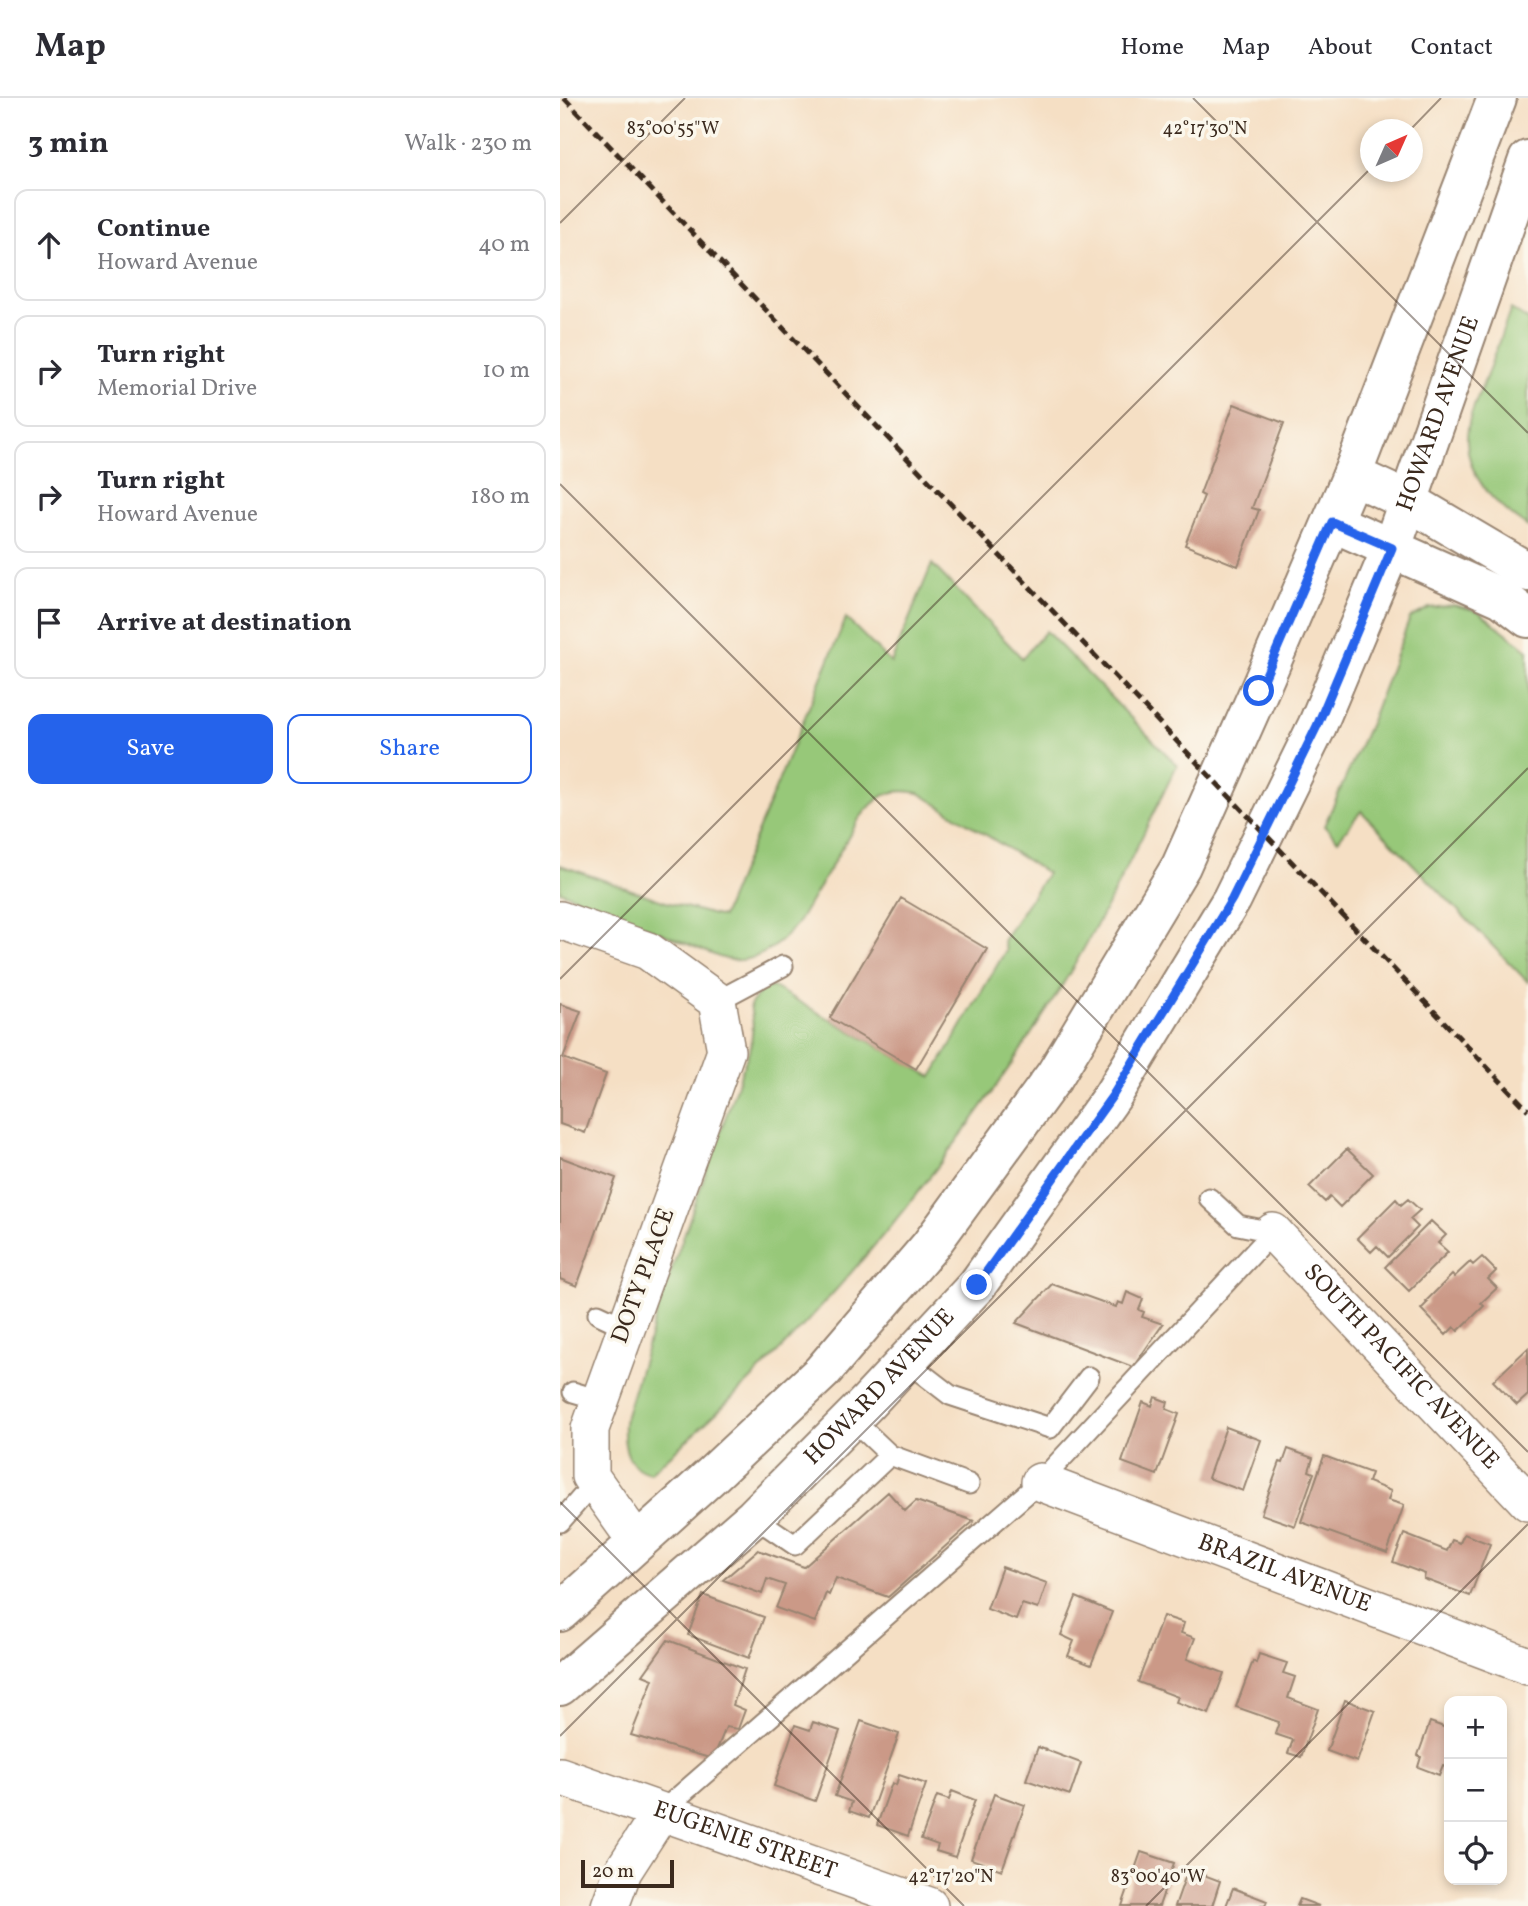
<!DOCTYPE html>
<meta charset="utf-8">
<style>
:root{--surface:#fff;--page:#f2f2f3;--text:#2b2b33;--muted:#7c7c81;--line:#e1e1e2;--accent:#2563eb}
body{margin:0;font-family:Vollkorn,serif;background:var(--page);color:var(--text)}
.controls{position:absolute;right:21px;bottom:21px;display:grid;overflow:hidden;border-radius:14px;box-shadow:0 4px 10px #0003}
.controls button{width:63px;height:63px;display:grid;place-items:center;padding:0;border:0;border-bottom:2px solid var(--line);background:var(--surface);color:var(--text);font:35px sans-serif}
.compass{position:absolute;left:800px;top:21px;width:63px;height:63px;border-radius:50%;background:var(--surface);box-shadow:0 4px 10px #0003;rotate:45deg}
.scale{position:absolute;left:21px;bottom:18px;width:93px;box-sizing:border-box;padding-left:7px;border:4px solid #3b2a1e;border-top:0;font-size:19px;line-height:24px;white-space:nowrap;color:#3b2a1e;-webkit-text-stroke:5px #fbf7ec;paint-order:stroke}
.stop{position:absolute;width:21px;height:21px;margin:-16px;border:5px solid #2563eb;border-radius:50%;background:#fff}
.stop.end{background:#2563eb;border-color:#fff;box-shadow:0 2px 7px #0008}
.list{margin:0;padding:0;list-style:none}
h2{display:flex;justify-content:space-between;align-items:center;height:91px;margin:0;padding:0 28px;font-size:30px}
h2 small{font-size:23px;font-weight:400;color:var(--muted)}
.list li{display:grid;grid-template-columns:46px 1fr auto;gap:21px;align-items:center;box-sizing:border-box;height:112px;margin:0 14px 14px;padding:0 14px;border:2px solid var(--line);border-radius:14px}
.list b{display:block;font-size:26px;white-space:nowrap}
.list p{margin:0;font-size:23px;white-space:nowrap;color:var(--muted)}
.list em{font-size:23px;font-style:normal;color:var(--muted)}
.actions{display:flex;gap:14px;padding:21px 28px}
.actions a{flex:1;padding:16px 0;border:2px solid var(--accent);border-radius:14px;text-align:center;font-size:24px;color:var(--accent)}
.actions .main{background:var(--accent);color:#fff}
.icon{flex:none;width:38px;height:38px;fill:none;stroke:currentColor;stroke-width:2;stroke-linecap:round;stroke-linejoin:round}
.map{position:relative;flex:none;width:968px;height:1808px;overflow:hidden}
header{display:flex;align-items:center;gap:42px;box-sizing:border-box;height:98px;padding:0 35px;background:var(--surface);border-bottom:2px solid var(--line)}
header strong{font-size:33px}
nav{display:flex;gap:38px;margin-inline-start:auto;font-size:24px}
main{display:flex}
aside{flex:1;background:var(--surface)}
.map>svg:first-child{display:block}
.green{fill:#97c879;stroke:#69794c;stroke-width:2}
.building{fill:#cb9987}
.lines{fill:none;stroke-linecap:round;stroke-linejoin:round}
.lane-casing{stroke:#988471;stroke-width:23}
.street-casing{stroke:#988471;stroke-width:40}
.secondary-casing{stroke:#988471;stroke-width:42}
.lane{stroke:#fff;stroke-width:19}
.street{stroke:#fff;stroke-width:37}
.secondary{stroke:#fff;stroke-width:38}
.rail{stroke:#3b2a1e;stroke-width:5;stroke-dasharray:10 5;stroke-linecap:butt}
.route{stroke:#2563eb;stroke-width:9}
.ticks{fill:none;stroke:#3b2a1e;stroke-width:2;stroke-opacity:0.45}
.labels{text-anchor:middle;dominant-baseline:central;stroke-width:7;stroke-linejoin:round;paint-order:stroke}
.street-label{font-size:24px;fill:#3b2a1e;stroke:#fbf7ec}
.ticks-label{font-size:18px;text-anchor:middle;fill:#3b2a1e;stroke:#fbf7ec;stroke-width:7;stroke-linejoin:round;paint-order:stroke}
</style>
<header>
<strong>Map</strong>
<nav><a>Home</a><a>Map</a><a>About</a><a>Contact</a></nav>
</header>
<main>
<aside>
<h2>3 min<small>Walk · 230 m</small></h2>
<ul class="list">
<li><svg class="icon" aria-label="ahead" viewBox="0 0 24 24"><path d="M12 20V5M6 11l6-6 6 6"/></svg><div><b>Continue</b><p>Howard Avenue</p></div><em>40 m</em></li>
<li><svg class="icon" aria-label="right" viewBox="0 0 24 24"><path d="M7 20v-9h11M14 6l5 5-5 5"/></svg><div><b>Turn right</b><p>Memorial Drive</p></div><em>10 m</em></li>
<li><svg class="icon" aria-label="right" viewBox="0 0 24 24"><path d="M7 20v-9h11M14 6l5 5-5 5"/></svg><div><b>Turn right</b><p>Howard Avenue</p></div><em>180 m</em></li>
<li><svg class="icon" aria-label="arrive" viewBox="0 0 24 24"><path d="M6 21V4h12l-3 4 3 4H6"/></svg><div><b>Arrive at destination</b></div></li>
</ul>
<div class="actions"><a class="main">Save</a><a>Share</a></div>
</aside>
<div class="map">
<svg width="968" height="1808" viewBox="0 0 968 1808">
<rect width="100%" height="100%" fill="#fbf7ec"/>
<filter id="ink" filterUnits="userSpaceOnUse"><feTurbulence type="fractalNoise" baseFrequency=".0143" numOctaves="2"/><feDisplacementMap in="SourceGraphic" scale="14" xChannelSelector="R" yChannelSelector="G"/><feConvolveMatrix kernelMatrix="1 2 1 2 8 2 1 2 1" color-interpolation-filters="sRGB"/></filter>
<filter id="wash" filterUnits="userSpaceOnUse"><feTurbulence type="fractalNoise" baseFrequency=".00686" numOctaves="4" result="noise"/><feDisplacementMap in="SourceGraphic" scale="28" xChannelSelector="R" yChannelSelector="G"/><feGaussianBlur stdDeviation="1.57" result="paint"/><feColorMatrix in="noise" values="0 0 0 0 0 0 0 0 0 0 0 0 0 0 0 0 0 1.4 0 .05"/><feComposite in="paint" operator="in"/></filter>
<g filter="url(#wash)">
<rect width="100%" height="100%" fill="#f5dfc4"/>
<path class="green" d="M951,211L968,222V429C939,410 908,382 907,344C906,323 917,301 925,282C934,258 942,234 951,211Z
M372,466L462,560L486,533L617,667C576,751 536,836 485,915C376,1086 244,1242 90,1375C65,1370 63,1345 64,1324L102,1199L191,947L193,926L190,907L203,890L213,889L372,979L446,852L443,843L487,775L359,695C329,689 317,698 299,721L239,823C220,848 191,871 159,859L0,793V767L106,804L162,819L286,520L331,565Z
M894,507L918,513L968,552V884L801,713L778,742L764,728L811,623L850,520L869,510Z"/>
<g id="blocks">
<path class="building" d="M674,306L724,325L692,410L699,412L678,468L625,447L644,398L640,396Z
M341,800L427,851L356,971L270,920Z
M0,906L21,913L3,960L46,976L25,1035L0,1026Z
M787,1051L813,1076L780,1109L770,1099L765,1104L749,1089Z
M0,1059L56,1080L17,1188L0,1181Z
M836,1101L841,1107L848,1101L860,1112L850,1121L858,1129L828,1159L817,1148L811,1154L797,1140Z
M871,1123L886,1137L878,1145L888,1154L849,1193L825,1169Z
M922,1159L936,1173L928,1181L937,1190L921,1205L924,1208L898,1233L894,1229L886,1237L861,1211L868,1204L866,1203L892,1177L894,1179L910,1164L913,1167Z
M492,1186L556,1209L558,1204L563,1206L567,1194L583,1201L579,1212L584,1214L582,1219L603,1226L573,1269L456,1225Z
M968,1250V1297L957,1307L933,1283Z
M595,1299L608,1304L606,1311L619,1316L597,1377L562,1364L583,1304L592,1308Z
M666,1329L701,1342L683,1393L648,1380Z
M728,1351L753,1360L749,1373L754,1375L735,1428L701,1416L720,1364L723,1365Z
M764,1358L811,1375L808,1384L831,1393L828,1402L844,1407L827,1455L741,1424Z
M328,1394L345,1413L356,1403L414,1423L328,1499L276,1480L269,1497L266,1495L255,1524L216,1510L225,1487L207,1481L202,1496L163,1482L198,1452L244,1469Z
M844,1436L887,1453L892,1442L900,1445L904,1436L930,1446L910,1498L864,1481L865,1476L833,1464Z
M442,1469L487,1485L478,1511L462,1506L456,1522L427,1511Z
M143,1497L204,1519L189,1560L128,1537Z
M516,1499L552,1514L531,1567L508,1558L514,1543L501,1537Z
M603,1518L624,1525L621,1535L635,1540L627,1561L664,1575L649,1616L616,1604L618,1599L578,1584Z
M108,1542L185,1571L173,1607L185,1612L178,1631L166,1629L153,1661L71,1637L93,1581L83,1577Z
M699,1556L727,1565L723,1575L735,1579L728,1600L758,1611L741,1659L728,1655L733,1642L715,1636L719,1624L676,1609L693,1563L696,1565Z
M785,1602L815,1613L797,1664L767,1653Z
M301,1623L339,1636L309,1720L289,1713L292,1704L275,1698Z
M253,1624L280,1633L255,1703L214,1688L235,1627L250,1632Z
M870,1624L889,1631V1669L883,1667L879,1677L858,1669L861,1659L858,1657Z
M478,1649L521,1665L510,1697L466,1682Z
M339,1677L366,1686L348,1738L317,1727L332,1685L336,1687Z
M392,1693L415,1702L395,1759L376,1753L378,1747L361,1741L377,1698L389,1702Z
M434,1696L465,1707L442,1772L411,1761Z
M581,1754L614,1765L599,1808H562Z
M628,1771L660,1783L652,1808H615Z
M673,1790L707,1803L705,1808H666Z
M740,1801L759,1808H737Z"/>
</g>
</g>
<g filter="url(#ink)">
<use href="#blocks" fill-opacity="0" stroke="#988471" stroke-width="2"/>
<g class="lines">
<g class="lane-casing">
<path id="lane" d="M157,903L223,868
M649,1100L678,1127L713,1134
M38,1216L66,1229
M346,1263L390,1297L490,1330L529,1279
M13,1294L40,1302
M292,1321L330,1357L409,1386
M194,1419L235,1447L330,1357
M0,1424L34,1385
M101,1714L480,1384L713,1134"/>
</g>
<g class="street-casing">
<g id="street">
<path d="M0,822L88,853L157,903L166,953L30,1331V1378L77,1444"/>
<path id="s1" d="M713,1134L968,1404"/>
<path id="s2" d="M480,1384L968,1568"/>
<path id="s3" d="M0,1678L369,1808"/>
<path d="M50,1808L63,1773L101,1714"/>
</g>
</g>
<g class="secondary-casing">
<g id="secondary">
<path d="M792,377L848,403L968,474"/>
<path d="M772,424L942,500L968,520"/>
<path d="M0,1514L152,1377L262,1274L370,1148L495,977L621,768L699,593L792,377L937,0"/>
<path id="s4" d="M0,1588L194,1419L307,1305L417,1187L553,997L672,801L757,628L832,449L968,62"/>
</g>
</g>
<use href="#lane" class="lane"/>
<use href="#street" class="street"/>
<use href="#secondary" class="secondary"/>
<path class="rail" d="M4,0L968,1012"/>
</g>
</g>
<g class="lines" filter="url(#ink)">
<path class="route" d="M417,1187L553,997L672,801L757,628L832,450L772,424L699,593"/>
</g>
<path class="ticks" d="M633,0L968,335M850,32L881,0M0,125L125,0M0,386L968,1354M0,881L810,71M0,1404L404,1808M0,1638L968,670M586,1808L968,1426"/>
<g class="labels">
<g class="street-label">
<text stroke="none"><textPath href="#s4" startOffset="1570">HOWARD AVENUE</textPath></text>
<text transform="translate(84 1178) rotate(-70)">DOTY PLACE</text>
<text stroke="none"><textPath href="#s1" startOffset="186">SOUTH PACIFIC AVENUE</textPath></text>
<text stroke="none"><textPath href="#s4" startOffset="438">HOWARD AVENUE</textPath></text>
<text stroke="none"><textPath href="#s2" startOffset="261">BRAZIL AVENUE</textPath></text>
<text stroke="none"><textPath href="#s3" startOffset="196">EUGENIE STREET</textPath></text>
</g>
</g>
<g class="ticks-label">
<text x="113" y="36">83°00'55"W</text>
<text x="645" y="36">42°17'30"N</text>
<text x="391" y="1784">42°17'20"N</text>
<text x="598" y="1784">83°00'40"W</text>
</g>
</svg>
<div class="controls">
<button>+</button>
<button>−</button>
<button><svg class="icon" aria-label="locate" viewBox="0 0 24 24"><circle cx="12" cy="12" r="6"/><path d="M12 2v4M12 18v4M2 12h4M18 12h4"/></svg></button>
</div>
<svg class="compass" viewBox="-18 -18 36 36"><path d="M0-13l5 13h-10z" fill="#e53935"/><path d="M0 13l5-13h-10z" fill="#7c7c81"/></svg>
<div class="scale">20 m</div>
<div class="stop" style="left:699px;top:593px"></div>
<div class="stop end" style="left:417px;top:1187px"></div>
</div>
</main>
